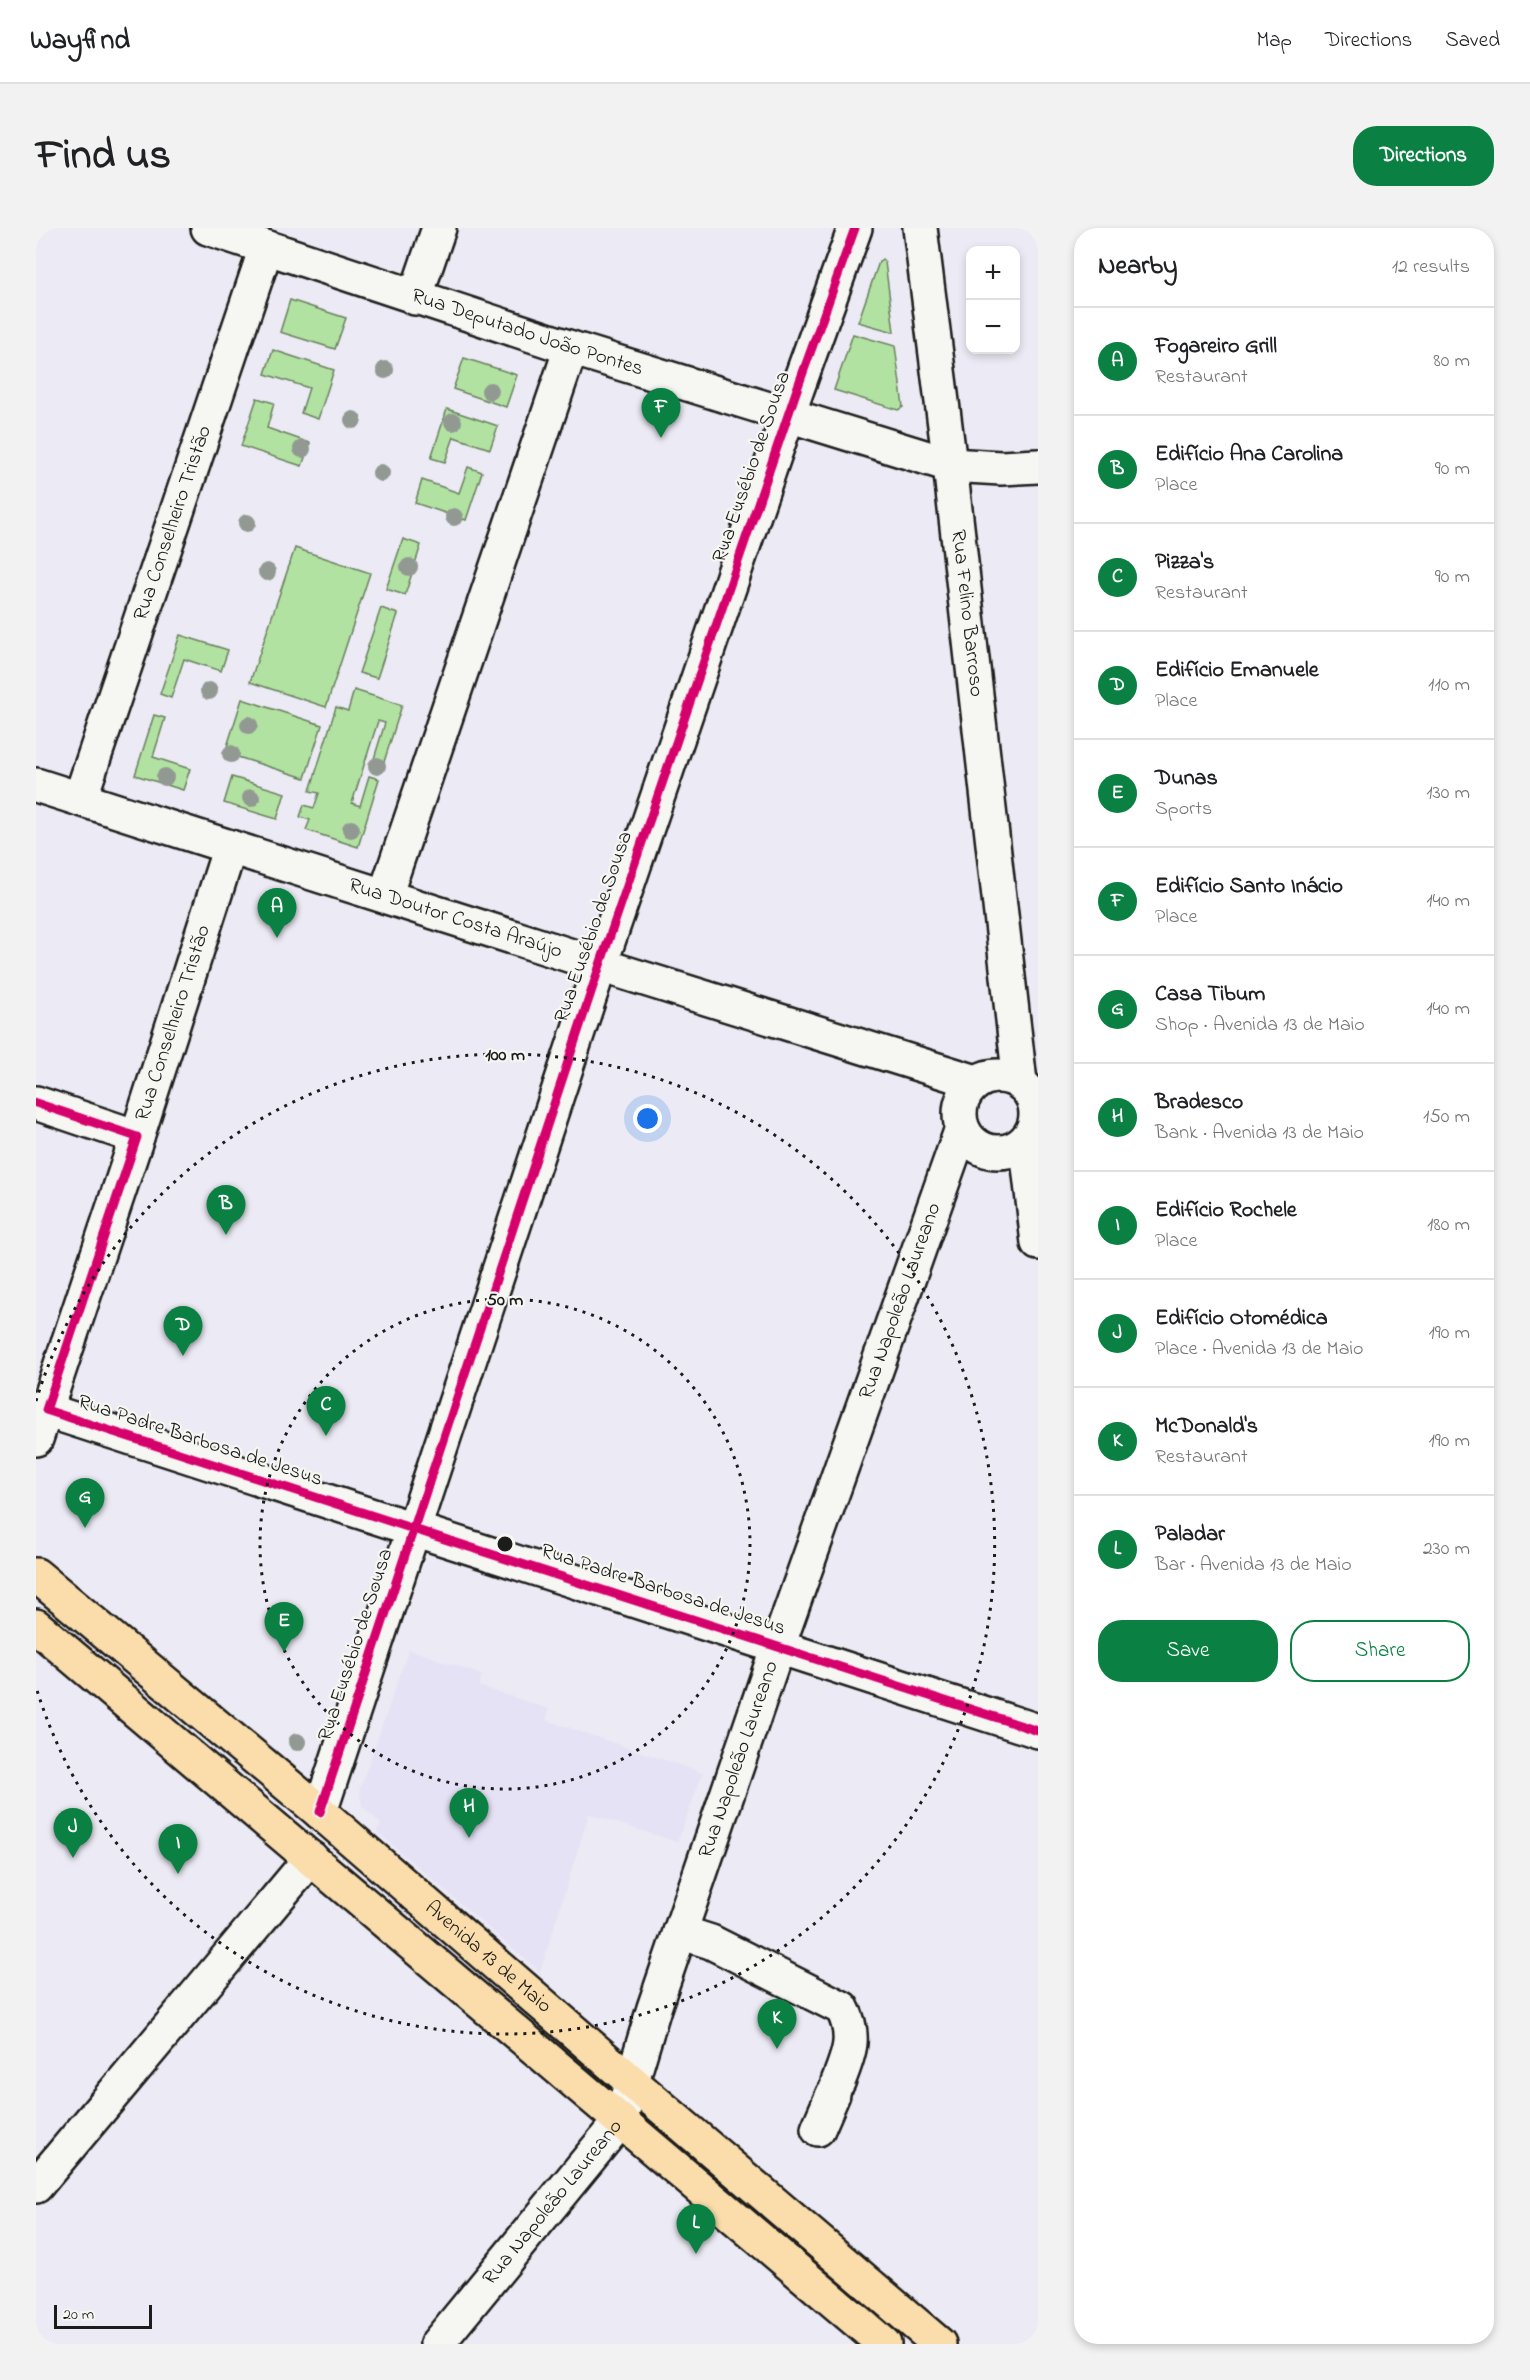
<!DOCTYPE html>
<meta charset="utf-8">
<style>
:root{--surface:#fff;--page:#f2f2f2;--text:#202124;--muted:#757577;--line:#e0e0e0;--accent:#0b8043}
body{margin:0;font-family:"Indie Flower",sans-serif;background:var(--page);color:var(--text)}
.controls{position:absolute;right:18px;top:18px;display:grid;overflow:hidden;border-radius:12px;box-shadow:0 3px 9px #0003}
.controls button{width:54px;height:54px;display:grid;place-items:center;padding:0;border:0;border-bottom:2px solid var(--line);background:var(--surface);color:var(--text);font:30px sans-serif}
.scale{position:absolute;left:18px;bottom:15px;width:98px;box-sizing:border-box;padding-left:6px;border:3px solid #1c1c1c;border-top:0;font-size:16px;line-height:21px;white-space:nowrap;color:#1c1c1c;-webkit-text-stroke:4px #f6f6f2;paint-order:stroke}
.you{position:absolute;left:612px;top:891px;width:21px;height:21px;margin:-15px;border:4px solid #fff;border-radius:50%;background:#1a73e8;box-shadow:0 0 0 9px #1a73e833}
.badge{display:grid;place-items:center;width:39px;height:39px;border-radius:50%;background:var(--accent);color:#fff;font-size:20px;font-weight:700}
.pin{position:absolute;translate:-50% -50px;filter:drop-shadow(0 2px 3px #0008)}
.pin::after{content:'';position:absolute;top:32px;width:21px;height:18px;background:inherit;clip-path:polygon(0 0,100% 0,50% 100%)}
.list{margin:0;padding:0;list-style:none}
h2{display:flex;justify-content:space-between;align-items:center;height:78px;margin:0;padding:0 24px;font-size:26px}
h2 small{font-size:20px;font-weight:400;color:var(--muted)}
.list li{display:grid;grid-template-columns:39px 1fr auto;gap:18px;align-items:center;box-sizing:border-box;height:108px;padding:0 24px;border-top:2px solid var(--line)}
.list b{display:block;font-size:22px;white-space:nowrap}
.list p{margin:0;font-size:20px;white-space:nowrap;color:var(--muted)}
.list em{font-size:20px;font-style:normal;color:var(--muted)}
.actions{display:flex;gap:12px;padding:18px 24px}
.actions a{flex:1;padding:14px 0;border:2px solid var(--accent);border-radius:24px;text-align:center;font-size:21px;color:var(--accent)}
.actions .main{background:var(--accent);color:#fff}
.map{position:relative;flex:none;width:1002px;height:2116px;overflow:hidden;border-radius:24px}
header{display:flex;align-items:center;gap:36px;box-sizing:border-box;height:84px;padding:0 30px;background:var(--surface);border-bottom:2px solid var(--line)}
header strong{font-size:28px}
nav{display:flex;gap:33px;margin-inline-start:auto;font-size:21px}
.intro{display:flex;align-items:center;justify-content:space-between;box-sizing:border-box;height:144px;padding:0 36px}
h1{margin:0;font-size:42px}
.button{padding:15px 27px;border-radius:24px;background:var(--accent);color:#fff;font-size:21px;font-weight:700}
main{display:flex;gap:36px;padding:0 36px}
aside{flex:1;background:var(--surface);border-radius:24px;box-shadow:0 3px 9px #0003}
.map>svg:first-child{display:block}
.built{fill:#e5e2f5}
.green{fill:#b2e2a1;stroke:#677f5e;stroke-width:1.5}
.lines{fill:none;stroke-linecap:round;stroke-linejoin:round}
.minor-casing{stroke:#1c1c1c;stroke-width:38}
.major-casing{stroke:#1c1c1c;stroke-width:38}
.minor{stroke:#f6f6f2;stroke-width:33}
.major{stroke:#faddab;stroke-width:33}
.cycleway-casing{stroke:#f6f6f2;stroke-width:13}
.cycleway{stroke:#d6006c;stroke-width:9}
.tree{fill:#929993}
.ring{fill:none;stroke:#1c1c1c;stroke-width:3;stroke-dasharray:3 6}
.labels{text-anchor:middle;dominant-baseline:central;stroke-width:4.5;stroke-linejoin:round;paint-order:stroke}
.street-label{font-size:21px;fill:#1c1c1c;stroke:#f6f6f2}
.centre{fill:#1c1c1c;stroke:#f6f6f2;stroke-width:3}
.ring-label{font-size:18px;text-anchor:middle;font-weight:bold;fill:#1c1c1c;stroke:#f6f6f2;stroke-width:4.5;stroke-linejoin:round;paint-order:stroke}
</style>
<header>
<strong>Wayfind</strong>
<nav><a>Map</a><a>Directions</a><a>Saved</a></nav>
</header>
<div class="intro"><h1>Find us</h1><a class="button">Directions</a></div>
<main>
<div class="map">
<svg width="1002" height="2116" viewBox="0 0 1002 2116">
<rect width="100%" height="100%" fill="#eceaf4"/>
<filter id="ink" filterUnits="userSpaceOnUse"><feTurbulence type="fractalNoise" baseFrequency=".0167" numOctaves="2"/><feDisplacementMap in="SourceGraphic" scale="12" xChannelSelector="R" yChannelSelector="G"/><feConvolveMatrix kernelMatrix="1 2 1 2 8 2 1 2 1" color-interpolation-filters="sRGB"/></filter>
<g filter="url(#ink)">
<path class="built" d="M373,1421L446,1447L443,1458L513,1481L510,1492L667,1545L641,1614L553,1586L504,1744L340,1603L345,1596L326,1578L324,1561Z"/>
<path class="green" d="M846,31L849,34L858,104L822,94L843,34Z
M254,72L310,90L299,121L244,104Z
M817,106L859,118L867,179L862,182L798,162Z
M237,122L298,142L282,191L265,185L273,160L229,146Z
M428,130L481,147L470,179L417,161Z
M221,170L238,175L231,200L274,215L266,238L205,218Z
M411,181L462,198L454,221L418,209L409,234L395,230Z
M432,239L446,244L430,292L379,275L386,252L423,265Z
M367,311L385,317L369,367L350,361Z
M259,320L334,345L290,479L214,454Z
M345,380L362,386L341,450L323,445Z
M144,407L192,422L185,443L148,431L135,470L124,466Z
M318,462L366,477L347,537L337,534L349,495L342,493L316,575L324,578L333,548L343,551L322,619L270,602L274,592L264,589L268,577L278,580L283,565L274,563L300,479L312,483Z
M206,471L286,497L269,550L189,525Z
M118,487L129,490L117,529L154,541L147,562L99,547Z
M196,549L249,565L241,591L188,575Z"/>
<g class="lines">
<g class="minor-casing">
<g id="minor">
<path id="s1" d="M172,0L535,120L914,237L965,240L1002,238"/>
<path id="s2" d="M884,0L914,237L984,854"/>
<path d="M379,70L403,0"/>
<path id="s3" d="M0,557L564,737L940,854"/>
<path id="s4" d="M44,571L230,20"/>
<path d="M349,668L535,120"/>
<circle cx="962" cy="886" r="38"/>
<path d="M0,875L101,909"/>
<path d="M990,912L1002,1015"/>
<path d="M0,1179L1002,1503"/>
<path id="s5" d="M0,1211L101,909L194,619"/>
<path d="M284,1584L564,737L760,164L819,0"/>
<path d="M644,1704L675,1714L806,1780C821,1808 813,1826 802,1854"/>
<path d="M782,1901L797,1866"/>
<path d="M0,1958L275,1630"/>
<path id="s6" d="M401,2116L584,1893L618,1780L742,1418L926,900"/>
</g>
</g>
<g class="major-casing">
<g id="major">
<path id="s7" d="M0,1347L284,1584L596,1854L903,2116"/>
<path d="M0,1398L848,2116"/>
</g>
</g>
<use href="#minor" class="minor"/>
<use href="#major" class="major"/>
<g class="cycleway-casing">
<path id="cycleway" d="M0,875L101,909L10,1182L1002,1503
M284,1584L564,737L760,164L819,0"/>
</g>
<use href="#cycleway" class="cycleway"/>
</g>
<g class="tree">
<circle cx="349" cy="142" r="9"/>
<circle cx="454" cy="163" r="9"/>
<circle cx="317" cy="192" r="9"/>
<circle cx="417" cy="194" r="9"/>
<circle cx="266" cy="221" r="9"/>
<circle cx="345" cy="245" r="9"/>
<circle cx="418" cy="289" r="9"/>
<circle cx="211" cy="295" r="9"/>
<circle cx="373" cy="339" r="9"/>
<circle cx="231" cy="344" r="9"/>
<circle cx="173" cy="463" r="9"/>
<circle cx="213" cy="497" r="9"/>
<circle cx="195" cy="526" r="9"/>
<circle cx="341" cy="538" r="9"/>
<circle cx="129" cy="549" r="9"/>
<circle cx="215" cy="570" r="9"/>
<circle cx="315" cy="601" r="9"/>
<circle cx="261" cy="1514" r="9"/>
</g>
</g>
<g class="ring">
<circle cx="469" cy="1316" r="245"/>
<path d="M0 1173A490 490 0 1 1 0 1459"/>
</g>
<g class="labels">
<g class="street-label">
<text stroke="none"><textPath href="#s1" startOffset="336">Rua Deputado João Pontes</textPath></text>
<text transform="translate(716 239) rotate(-71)">Rua Eusébio de Sousa</text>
<text stroke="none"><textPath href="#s4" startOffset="291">Rua Conselheiro Tristão</textPath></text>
<text stroke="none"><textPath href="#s2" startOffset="388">Rua Felino Barroso</textPath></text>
<text stroke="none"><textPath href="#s3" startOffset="440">Rua Doutor Costa Araújo</textPath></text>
<text transform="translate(558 699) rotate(-71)">Rua Eusébio de Sousa</text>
<text stroke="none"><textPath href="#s5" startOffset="438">Rua Conselheiro Tristão</textPath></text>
<text stroke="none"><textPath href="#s6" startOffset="1155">Rua Napoleão Laureano</textPath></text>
<text transform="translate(164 1213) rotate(18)">Rua Padre Barbosa de Jesus</text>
<text transform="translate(627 1362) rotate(18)">Rua Padre Barbosa de Jesus</text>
<text transform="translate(320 1417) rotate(-72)">Rua Eusébio de Sousa</text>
<text stroke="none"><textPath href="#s6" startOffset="669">Rua Napoleão Laureano</textPath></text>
<text stroke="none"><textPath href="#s7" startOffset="592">Avenida 13 de Maio</textPath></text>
<text stroke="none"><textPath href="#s6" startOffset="183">Rua Napoleão Laureano</textPath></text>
</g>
</g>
<circle cx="469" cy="1316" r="9" class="centre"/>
<g class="ring-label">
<text x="469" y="832">100 m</text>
<text x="469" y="1077">50 m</text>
</g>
</svg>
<div class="controls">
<button>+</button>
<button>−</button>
</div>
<div class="scale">20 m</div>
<div class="you"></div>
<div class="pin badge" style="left:241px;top:710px">A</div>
<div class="pin badge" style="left:190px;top:1007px">B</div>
<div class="pin badge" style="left:290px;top:1208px">C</div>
<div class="pin badge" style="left:147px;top:1128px">D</div>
<div class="pin badge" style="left:248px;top:1424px">E</div>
<div class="pin badge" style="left:625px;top:210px">F</div>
<div class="pin badge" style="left:49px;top:1300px">G</div>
<div class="pin badge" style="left:433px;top:1610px">H</div>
<div class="pin badge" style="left:142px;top:1646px">I</div>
<div class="pin badge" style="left:37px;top:1630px">J</div>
<div class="pin badge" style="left:741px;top:1821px">K</div>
<div class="pin badge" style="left:660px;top:2026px">L</div>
</div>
<aside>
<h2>Nearby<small>12 results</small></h2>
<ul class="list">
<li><span class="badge">A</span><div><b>Fogareiro Grill</b><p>Restaurant</p></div><em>80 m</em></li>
<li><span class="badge">B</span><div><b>Edifício Ana Carolina</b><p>Place</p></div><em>90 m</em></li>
<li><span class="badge">C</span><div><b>Pizza's</b><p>Restaurant</p></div><em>90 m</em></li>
<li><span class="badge">D</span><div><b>Edifício Emanuele</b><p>Place</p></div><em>110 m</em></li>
<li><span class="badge">E</span><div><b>Dunas</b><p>Sports</p></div><em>130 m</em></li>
<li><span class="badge">F</span><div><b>Edifício Santo Inácio</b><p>Place</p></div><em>140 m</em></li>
<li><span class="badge">G</span><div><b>Casa Tibum</b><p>Shop · Avenida 13 de Maio</p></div><em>140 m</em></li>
<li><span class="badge">H</span><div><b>Bradesco</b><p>Bank · Avenida 13 de Maio</p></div><em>150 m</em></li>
<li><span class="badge">I</span><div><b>Edifício Rochele</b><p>Place</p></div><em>180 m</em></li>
<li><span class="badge">J</span><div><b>Edifício Otomédica</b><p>Place · Avenida 13 de Maio</p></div><em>190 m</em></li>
<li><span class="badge">K</span><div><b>McDonald's</b><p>Restaurant</p></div><em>190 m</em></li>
<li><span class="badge">L</span><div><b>Paladar</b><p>Bar · Avenida 13 de Maio</p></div><em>230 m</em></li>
</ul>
<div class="actions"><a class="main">Save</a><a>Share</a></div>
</aside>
</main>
